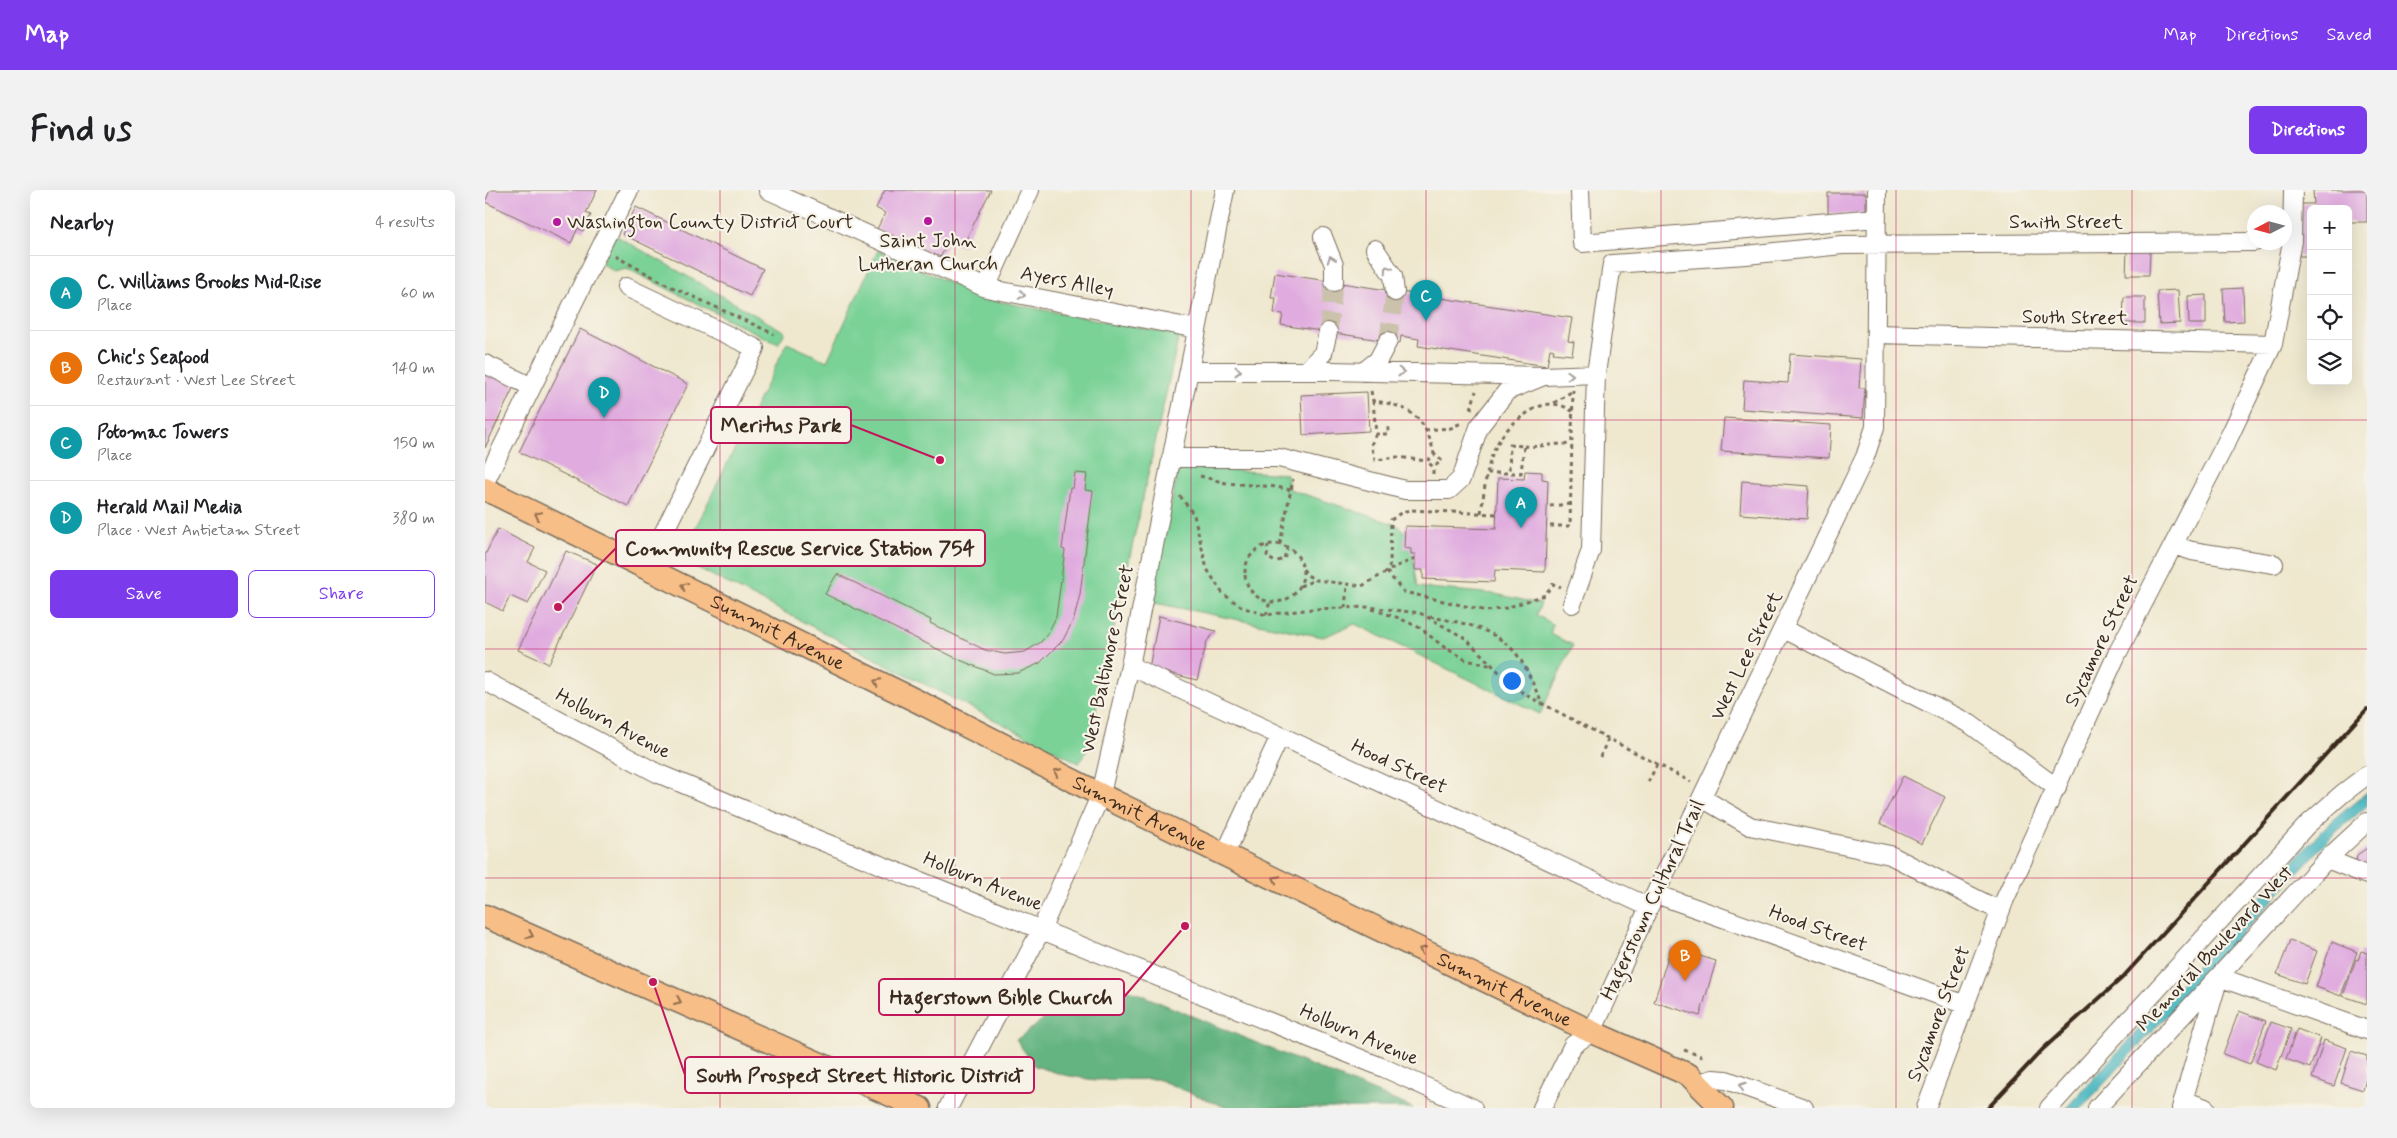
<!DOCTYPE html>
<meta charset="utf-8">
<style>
:root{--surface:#fff;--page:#f2f2f2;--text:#202124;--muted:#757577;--line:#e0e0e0;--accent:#7c3aed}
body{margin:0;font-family:Mynerve,sans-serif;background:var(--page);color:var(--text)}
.controls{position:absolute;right:15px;top:15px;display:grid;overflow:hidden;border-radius:8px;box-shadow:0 5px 20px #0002}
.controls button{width:45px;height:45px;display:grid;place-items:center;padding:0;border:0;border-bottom:1px solid var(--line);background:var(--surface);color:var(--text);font:25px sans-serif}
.compass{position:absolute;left:1762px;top:15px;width:45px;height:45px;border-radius:50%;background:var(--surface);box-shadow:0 5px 20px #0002;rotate:264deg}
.you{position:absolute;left:1026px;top:490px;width:18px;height:18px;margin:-12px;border:4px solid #fff;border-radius:50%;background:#1a73e8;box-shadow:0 0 0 8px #1a73e833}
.badge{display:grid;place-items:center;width:32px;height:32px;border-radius:50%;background:var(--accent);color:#fff;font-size:16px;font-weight:700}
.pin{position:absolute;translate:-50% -41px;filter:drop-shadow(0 1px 2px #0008)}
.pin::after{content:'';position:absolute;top:26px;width:18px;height:15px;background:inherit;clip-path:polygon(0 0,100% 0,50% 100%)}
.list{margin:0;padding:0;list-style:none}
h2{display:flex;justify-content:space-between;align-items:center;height:65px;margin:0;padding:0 20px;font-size:21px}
h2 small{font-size:16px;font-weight:400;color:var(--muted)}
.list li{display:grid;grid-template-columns:32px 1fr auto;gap:15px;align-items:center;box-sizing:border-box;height:75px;padding:0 20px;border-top:1px solid var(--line)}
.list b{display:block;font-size:19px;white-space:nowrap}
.list p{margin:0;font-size:16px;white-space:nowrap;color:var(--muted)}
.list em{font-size:16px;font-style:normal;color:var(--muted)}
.actions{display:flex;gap:10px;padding:15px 20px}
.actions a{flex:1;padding:11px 0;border:1px solid var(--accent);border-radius:8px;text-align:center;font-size:18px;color:var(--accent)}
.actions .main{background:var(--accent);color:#fff}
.icon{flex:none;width:28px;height:28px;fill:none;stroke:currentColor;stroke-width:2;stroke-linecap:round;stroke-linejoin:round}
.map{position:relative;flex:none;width:1882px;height:918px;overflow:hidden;border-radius:8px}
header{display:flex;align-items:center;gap:30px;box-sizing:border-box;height:70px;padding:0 25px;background:var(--accent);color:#fff}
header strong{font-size:24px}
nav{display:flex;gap:28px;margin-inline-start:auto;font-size:18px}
.intro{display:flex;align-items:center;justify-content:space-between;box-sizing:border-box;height:120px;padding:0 30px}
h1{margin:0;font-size:35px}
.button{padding:12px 22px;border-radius:8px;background:var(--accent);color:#fff;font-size:18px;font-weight:700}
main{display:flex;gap:30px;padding:0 30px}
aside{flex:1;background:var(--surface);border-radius:8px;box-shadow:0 5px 20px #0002}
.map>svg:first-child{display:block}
.green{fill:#7ad297;stroke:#5a7e5a}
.forest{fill:#63b480;stroke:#4f6f4f}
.water{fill:#47b6c0;stroke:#41706f}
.building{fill:#e0acdf}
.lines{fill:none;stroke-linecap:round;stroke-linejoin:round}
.minor-tunnel{stroke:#cbc2ac;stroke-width:18;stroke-dasharray:18 9;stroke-linecap:butt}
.minor-casing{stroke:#7a6c5c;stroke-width:20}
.major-casing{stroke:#7a6c5c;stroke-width:25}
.path{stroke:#7a6c5c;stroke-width:3;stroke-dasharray:4 4;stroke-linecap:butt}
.minor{stroke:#fff;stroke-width:18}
.major{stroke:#f7be87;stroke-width:22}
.rail{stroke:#3b2a1e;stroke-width:4}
.oneway{stroke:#a79f9a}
.oneway2{stroke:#906d4d}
.grid{fill:none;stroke:#c2185b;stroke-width:1;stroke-opacity:0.55}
.poi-dot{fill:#b5179e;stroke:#f7f3e8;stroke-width:2}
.labels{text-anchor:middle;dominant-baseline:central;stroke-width:4.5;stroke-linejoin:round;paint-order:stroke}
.poi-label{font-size:20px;fill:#3b2a1e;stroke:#f7f3e8;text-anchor:start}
.street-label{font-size:20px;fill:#3b2a1e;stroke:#f7f3e8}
.leader{fill:none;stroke:#c2185b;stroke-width:2}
.callout-dot{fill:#c2185b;stroke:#f7f3e8;stroke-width:2}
.callout{fill:#f7f3e8;stroke:#c2185b;stroke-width:2}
.callout-label{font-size:21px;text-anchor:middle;font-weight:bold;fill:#3b2a1e}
</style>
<header>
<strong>Map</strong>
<nav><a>Map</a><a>Directions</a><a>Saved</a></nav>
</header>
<div class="intro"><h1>Find us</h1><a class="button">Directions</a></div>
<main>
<aside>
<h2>Nearby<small>4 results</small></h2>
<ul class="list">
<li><span class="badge" style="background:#0f9aa8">A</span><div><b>C. Williams Brooks Mid‐Rise</b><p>Place</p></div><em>60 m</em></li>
<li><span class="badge" style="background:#e8710a">B</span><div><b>Chic's Seafood</b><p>Restaurant · West Lee Street</p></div><em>140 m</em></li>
<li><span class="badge" style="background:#0f9aa8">C</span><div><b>Potomac Towers</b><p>Place</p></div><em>150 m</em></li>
<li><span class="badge" style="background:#0f9aa8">D</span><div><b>Herald Mail Media</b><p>Place · West Antietam Street</p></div><em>380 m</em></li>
</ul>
<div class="actions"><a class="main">Save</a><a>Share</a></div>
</aside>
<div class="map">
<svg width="1882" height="918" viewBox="0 0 1882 918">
<rect width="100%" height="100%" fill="#f7f3e8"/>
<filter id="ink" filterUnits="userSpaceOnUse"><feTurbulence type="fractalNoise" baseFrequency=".02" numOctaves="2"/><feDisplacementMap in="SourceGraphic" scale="10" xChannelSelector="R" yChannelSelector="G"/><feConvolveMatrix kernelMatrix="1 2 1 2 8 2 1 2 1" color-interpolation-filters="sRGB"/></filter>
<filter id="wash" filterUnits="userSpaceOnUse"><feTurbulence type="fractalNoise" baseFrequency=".0096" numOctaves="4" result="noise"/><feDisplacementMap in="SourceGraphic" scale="20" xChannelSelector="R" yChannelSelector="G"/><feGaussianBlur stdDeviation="1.12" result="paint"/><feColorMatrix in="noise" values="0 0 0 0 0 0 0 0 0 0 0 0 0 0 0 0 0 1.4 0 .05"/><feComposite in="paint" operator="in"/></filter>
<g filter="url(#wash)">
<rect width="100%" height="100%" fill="#efe8cf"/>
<path class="green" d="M130,45L300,142L293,154L141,78L129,81L116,73Z
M393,60L500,109L694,145L602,560L594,573L195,369L302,153L342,171Z
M694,277L802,284L804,299L912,335L925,347L933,397L1010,404L1056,414L1051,425L1068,434L1065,444L1088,455L1055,524L870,434L838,447L665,412Z"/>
<path class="forest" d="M617,792L647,801L928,918H742L672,889L609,890L579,885L550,876L531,850L589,806Z"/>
<path class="water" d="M1882,602V616L1848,645L1597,918H1581L1840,637Z"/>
<g id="blocks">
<path class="building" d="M5,0H112L101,23L106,25L98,41L93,38L86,53L0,12Z
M400,0H506L477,57L464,50L454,70L392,39L400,23L391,18Z
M1828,0H1882V32H1863V19H1826V66H1814V14H1829Z
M1343,3H1381V24H1343Z
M151,17L278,79L265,106L137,44Z
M1642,60L1665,61L1664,85H1641Z
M790,83L1087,128L1083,151L1089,152L1087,165L1068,163L1069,160L1065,159L1062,176L933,156L934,149L916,146L915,153L796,135L798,124L789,123L791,108H786Z
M1758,98L1759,131L1740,132L1738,99Z
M1693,100L1695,133L1674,134L1672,101Z
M1721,105V134H1704L1703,106Z
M1639,107H1660V133H1638Z
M95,139L203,194L143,316L34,262Z
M1305,164L1376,169L1374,198H1380L1378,228L1257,219L1259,190L1303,193Z
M0,179L30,194L0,258Z
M882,202L884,241L818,245L816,205Z
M1239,228L1346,235L1344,268L1236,261Z
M1040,281L1057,282V289L1063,290L1060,382L1010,380L1009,392L938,389V380H930V364H926V359L919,358L920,336L1011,339L1013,288L1039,289Z
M590,283L602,284L600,300L608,301L595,404L589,429L578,450L555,473L533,483L509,484L475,470L340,404L352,384L446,430L445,433L500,460L520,464L540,462L556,452L563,443L571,427L580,360L577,359L585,298H588Z
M1257,291L1324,296L1322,329L1255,324Z
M13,339L50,358L43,372L60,380L43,414L25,406L18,421L0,412V365Z
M81,361L112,374L64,474L33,460Z
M674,426L731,441L722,451L712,490L664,478Z
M1418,586L1460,607L1437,654L1395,633Z
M1882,658V677L1871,672L1872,665Z
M1805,750L1832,761L1820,794L1792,784Z
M1847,752L1872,762L1856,806L1831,797Z
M1186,757L1231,771L1215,826L1169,812Z
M1876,761L1882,763V814L1858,806L1871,769L1873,770Z
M1754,821L1781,831L1765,874L1738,864Z
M1786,832L1806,839L1791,880L1771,872Z
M1812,839L1836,848L1825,878L1801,869Z
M1839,850L1862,858L1849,896L1827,888Z
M1866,861L1882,866V886L1878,900L1856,893Z"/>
</g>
</g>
<g filter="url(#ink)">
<use href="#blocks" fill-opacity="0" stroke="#7a6c5c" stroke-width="1"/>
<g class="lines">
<path class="minor-tunnel" d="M843,142L849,92
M903,151L910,102"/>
<g class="minor-casing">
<path id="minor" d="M283,0L501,98L712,139
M1095,0L1097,53L1392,28
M838,47L849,75V92
M890,59L908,86L910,102
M141,97L270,158L161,378
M501,98L545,0
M1391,144L1788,154
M0,174L47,197
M704,181H846L1059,186L1111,184
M821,181L838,163L843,142
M878,182L893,170L903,151
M686,268H794L920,300H964L976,289L994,237L1022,201L1059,186
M0,292L144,0
M1688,355L1707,361L1789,374
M1087,414L1106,360L1111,184L1127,74L1261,65L1357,55L1770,52
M1299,439L1485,534L1572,598
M645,476L1164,717
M0,491L172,583L284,630L899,878L988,918
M1217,608L1265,636L1405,665L1515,721
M740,664L795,546
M1842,669L1882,685
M1171,704L1481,815
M1214,893L1228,889L1241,890L1319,918
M1698,910L1720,918
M463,918L557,738L616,604L645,476L740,0
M1057,918L1088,855L1107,842L1164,717L1380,267L1390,237L1392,0
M1441,918L1520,709L1632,464L1745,245L1788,154L1807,51L1808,0
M1564,918L1822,635L1857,604L1882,585
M1612,918L1842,669L1882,632
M1696,918L1734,787L1882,840"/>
</g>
<g class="major-casing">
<g id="major">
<path id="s1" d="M0,299L436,513L628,611L1107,842L1204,885L1237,918"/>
<path d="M0,726L435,918"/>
</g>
</g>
<path class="path" d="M130,66L185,96L289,144
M886,201L888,211C924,215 941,227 949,264
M888,211L891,244H903V236
M1069,213L1086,202
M986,219L991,201
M940,240L966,238L978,232
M891,244L886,255L890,270L912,267L942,271
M1039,256C1058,258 1068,252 1087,255
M1002,283H1036L1039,256L1025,255L1024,283
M948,284V277L942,271L949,264L957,271L948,277
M715,286L741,293L792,297L805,300
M695,306L709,325L722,379L738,404L757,417L781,425L827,419L883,417L935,423L980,448L1027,495L1041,505L1206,592
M1065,316L1086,314
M996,323C1003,276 1003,245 1049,219C1062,212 1076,212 1088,222
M1011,324L925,320L917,322L906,330L905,374L902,382L919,402L1002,421L1021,418L1060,405L1068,394L1076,397
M1065,336H1085L1088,200
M795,354L808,289
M760 383a29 29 0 1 1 58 0a29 29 0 1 1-58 0Z
M783,355L782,367L790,372L799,369L802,358
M818,379L822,385L831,390L877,396L912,376L930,369
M815,396L830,390
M860,418L862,396
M887,419L914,428L935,438L959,457L981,470L1008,476
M781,425L785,412
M945,427C977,432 1015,439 1035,469C1044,482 1050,500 1058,515
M1115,567L1123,549
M1163,592L1172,575
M1199,860L1216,866L1219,871"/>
<use href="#minor" class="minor"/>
<use href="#major" class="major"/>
<path class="rail" d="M1503,918L1558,859L1638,787L1882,519"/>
</g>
<defs><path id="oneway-chevron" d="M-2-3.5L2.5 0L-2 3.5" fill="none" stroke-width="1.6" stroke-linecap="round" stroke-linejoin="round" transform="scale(1.25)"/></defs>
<g class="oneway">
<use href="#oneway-chevron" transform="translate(846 69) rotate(-109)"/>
<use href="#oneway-chevron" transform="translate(903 79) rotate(-123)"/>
<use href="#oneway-chevron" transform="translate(537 105) rotate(12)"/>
<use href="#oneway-chevron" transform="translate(753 181)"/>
<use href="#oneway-chevron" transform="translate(916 182) rotate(1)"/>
<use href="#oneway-chevron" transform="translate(1085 185) rotate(-2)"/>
<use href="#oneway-chevron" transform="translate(1257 896) rotate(-160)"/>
</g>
<g class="oneway2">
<use href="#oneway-chevron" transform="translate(53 325) rotate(-154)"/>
<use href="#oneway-chevron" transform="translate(199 396) rotate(-154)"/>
<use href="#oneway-chevron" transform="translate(392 492) rotate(-154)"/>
<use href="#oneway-chevron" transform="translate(572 582) rotate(-153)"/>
<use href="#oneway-chevron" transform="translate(791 689) rotate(-154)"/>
<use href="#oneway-chevron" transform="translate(45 745) rotate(24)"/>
<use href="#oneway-chevron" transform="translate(937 760) rotate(-154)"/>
<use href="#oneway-chevron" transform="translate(193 811) rotate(24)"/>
</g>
</g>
<path class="grid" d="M235,0V918M470,0V918M706,0V918M941,0V918M1176,0V918M1411,0V918M1647,0V918M0,230H1882M0,459H1882M0,688H1882"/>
<g class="poi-dot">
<circle cx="443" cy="31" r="5"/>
<circle cx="72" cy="32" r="5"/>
</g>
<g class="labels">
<g class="poi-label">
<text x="82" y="32">Washington County District Court</text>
<text x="443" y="51" text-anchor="middle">Saint John<tspan x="443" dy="23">Lutheran Church</tspan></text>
</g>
<g class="street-label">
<text x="1581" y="32">Smith Street</text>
<text transform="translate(582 92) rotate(11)">Ayers Alley</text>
<text transform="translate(1590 128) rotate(1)">South Street</text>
<text stroke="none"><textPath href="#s1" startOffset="326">Summit Avenue</textPath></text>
<text transform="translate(1617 451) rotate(-64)">Sycamore Street</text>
<text transform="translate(1262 466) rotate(-64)">West Lee Street</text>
<text transform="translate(623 469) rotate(-78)">West Baltimore Street</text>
<text transform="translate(128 534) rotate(28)">Holburn Avenue</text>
<text transform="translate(914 577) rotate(25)">Hood Street</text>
<text stroke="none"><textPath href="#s1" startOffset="731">Summit Avenue</textPath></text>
<text transform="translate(498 692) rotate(22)">Holburn Avenue</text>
<text transform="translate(1168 710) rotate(-65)">Hagerstown Cultural Trail</text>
<text transform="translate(1333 739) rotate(20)">Hood Street</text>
<text transform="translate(1730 759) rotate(-47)">Memorial Boulevard West</text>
<text stroke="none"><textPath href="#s1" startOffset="1136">Summit Avenue</textPath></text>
<text transform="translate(1454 824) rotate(-69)">Sycamore Street</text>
<text transform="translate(874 845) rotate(23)">Holburn Avenue</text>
</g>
</g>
<path class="leader" d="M455 270L366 235M73 417L131 358M700 736L639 807M168 792L200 885"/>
<g class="callout-dot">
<circle cx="455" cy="270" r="5"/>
<circle cx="73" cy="417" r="5"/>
<circle cx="700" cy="736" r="5"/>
<circle cx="168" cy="792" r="5"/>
</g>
<g class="callout">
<rect x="226" y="217" width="140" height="36" rx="5"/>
<rect x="131" y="340" width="369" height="36" rx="5"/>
<rect x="394" y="789" width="245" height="36" rx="5"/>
<rect x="200" y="867" width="349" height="36" rx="5"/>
</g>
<g class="callout-label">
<text x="296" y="242">Meritus Park</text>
<text x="315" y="365">Community Rescue Service Station 754</text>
<text x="516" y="814">Hagerstown Bible Church</text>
<text x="375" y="892">South Prospect Street Historic District</text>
</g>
</svg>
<div class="controls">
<button>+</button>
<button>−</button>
<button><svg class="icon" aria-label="locate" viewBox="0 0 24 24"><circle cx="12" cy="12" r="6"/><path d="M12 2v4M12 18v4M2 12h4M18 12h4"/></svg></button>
<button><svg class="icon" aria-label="layers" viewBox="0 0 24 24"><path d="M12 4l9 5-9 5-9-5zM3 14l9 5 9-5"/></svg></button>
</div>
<svg class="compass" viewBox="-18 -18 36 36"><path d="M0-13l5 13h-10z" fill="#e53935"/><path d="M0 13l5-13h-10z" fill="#757577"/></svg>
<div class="you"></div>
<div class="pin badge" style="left:1036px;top:338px;background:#0f9aa8">A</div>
<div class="pin badge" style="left:1200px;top:791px;background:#e8710a">B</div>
<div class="pin badge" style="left:941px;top:131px;background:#0f9aa8">C</div>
<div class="pin badge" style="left:119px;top:228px;background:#0f9aa8">D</div>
</div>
</main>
